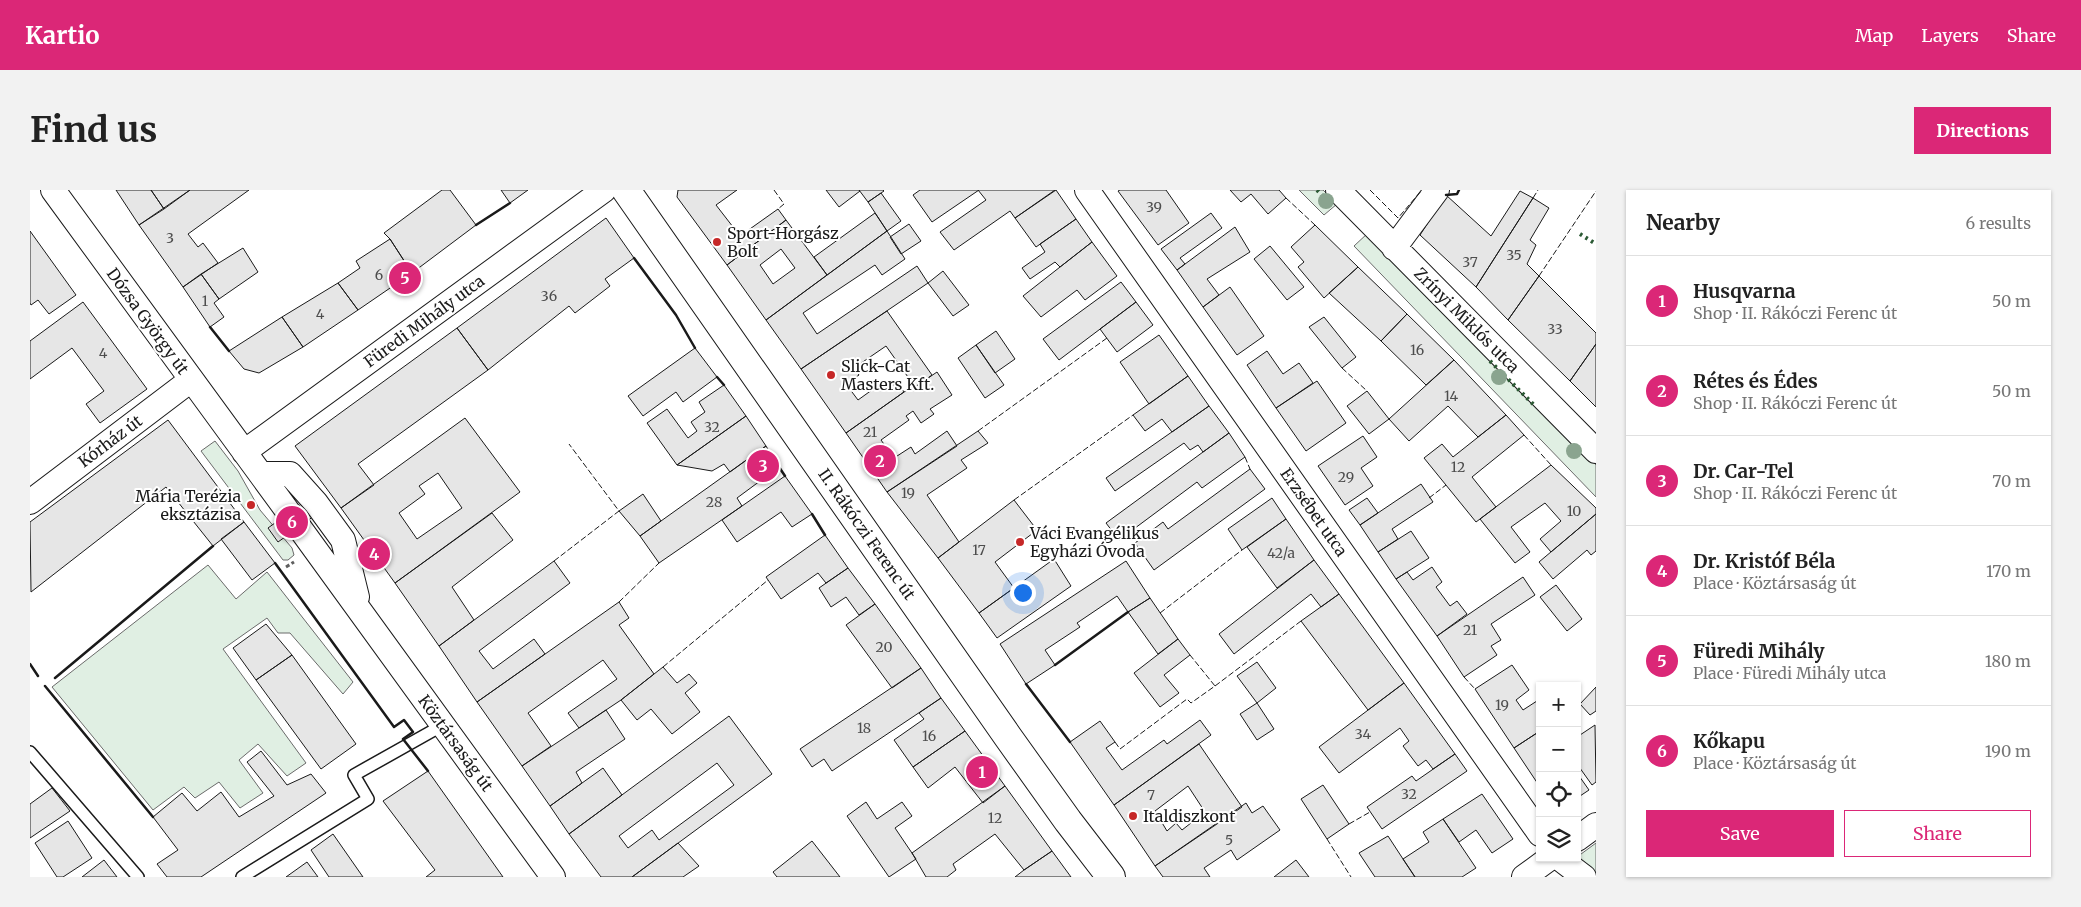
<!DOCTYPE html>
<meta charset="utf-8">
<style>
:root{--surface:#fff;--page:#f2f2f2;--text:#222;--muted:#767676;--line:#e0e0e0;--accent:#db2777}
body{margin:0;font-family:Merriweather,serif;background:var(--page);color:var(--text)}
.controls{position:absolute;right:15px;bottom:15px;display:grid;overflow:hidden;border-radius:0px;box-shadow:0 1px 4px #0004}
.controls button{width:45px;height:45px;display:grid;place-items:center;padding:0;border:0;border-bottom:1px solid var(--line);background:var(--surface);color:var(--text);font:25px sans-serif}
.you{position:absolute;left:992px;top:402px;width:18px;height:18px;margin:-12px;border:4px solid #fff;border-radius:50%;background:#1a73e8;box-shadow:0 0 0 8px #1a73e833}
.badge{display:grid;place-items:center;width:32px;height:32px;border-radius:50%;background:var(--accent);color:#fff;font-size:16px;font-weight:700}
.pin{position:absolute;translate:-50% -50%;border:2px solid #fff;box-shadow:0 1px 5px #0006}
.list{margin:0;padding:0;list-style:none}
h2{display:flex;justify-content:space-between;align-items:center;height:65px;margin:0;padding:0 20px;font-size:21px}
h2 small{font-size:16px;font-weight:400;color:var(--muted)}
.list li{display:grid;grid-template-columns:32px 1fr auto;gap:15px;align-items:center;box-sizing:border-box;height:90px;padding:0 20px;border-top:1px solid var(--line)}
.list b{display:block;font-size:19px;white-space:nowrap}
.list p{margin:0;font-size:16px;white-space:nowrap;color:var(--muted)}
.list em{font-size:16px;font-style:normal;color:var(--muted)}
.actions{display:flex;gap:10px;padding:15px 20px}
.actions a{flex:1;padding:11px 0;border:1px solid var(--accent);border-radius:0px;text-align:center;font-size:18px;color:var(--accent)}
.actions .main{background:var(--accent);color:#fff}
.icon{flex:none;width:28px;height:28px;fill:none;stroke:currentColor;stroke-width:2;stroke-linecap:round;stroke-linejoin:round}
.map{position:relative;flex:none;width:1566px;height:687px;overflow:hidden;border-radius:0px}
header{display:flex;align-items:center;gap:30px;box-sizing:border-box;height:70px;padding:0 25px;background:var(--accent);color:#fff}
header strong{font-size:24px}
nav{display:flex;gap:28px;margin-inline-start:auto;font-size:18px}
.intro{display:flex;align-items:center;justify-content:space-between;box-sizing:border-box;height:120px;padding:0 30px}
h1{margin:0;font-size:35px}
.button{padding:12px 22px;border-radius:0px;background:var(--accent);color:#fff;font-size:18px;font-weight:700}
main{display:flex;gap:30px;padding:0 30px}
aside{flex:1;background:var(--surface);border-radius:0px;box-shadow:0 1px 4px #0004}
.map>svg:first-child{display:block}
.green{fill:#e0efe3;stroke:#6a6a6a}
.building{fill:#e6e6e6;stroke:#1a1a1a;fill-rule:evenodd}
.lines{fill:none;stroke-linecap:round;stroke-linejoin:round}
.service-casing{stroke:#1a1a1a;stroke-width:14}
.minor-casing{stroke:#1a1a1a;stroke-width:26}
.primary-casing{stroke:#1a1a1a;stroke-width:30}
.path{stroke:#5f5f5f;stroke-width:3;stroke-dasharray:4 2.5;stroke-linecap:butt}
.service{stroke:#fff;stroke-width:11}
.minor{stroke:#fff;stroke-width:24}
.primary{stroke:#fff;stroke-width:28}
.hedge{stroke:#2b5a34;stroke-width:4;stroke-dasharray:2.5 4;stroke-linecap:butt}
.fence{stroke:#1a1a1a;stroke-width:1;stroke-dasharray:6 2.5;stroke-linecap:butt}
.wall{stroke:#1a1a1a;stroke-width:2.5}
.tree{fill:#8aa48f}
.poi-dot{fill:#c62828;stroke:#fff;stroke-width:2}
.labels{text-anchor:middle;dominant-baseline:central;stroke-width:4;stroke-linejoin:round;paint-order:stroke}
.number-label{font-size:14px;fill:#4d4d4d}
.poi-label{font-size:16px;fill:#1a1a1a;stroke:#fff;text-anchor:start}
.street-label{font-size:16px;fill:#1a1a1a;stroke:#fff}
</style>
<header>
<strong>Kartio</strong>
<nav><a>Map</a><a>Layers</a><a>Share</a></nav>
</header>
<div class="intro"><h1>Find us</h1><a class="button">Directions</a></div>
<main>
<div class="map">
<svg width="1566" height="687" viewBox="0 0 1566 687">
<rect width="100%" height="100%" fill="#fff"/>
<path class="green" d="M1269,0H1293L1307,14L1294,25Z
M1338,43L1566,275V307L1324,56Z
M185,251L208,281L230,320L262,358L264,365L258,370H253L171,261Z
M178,375L206,409L237,382L323,492L313,504L260,443H248L237,428L193,459L276,573L257,586L228,554L209,570L233,603L210,618L189,592L165,608L154,597L123,620L22,497Z
M1566,653V687H1554L1547,667Z"/>
<path class="building" d="M86,0H121L134,19L109,35Z
M121,0H160L134,19Z
M160,0H219L158,44L168,57L173,53L188,73L153,97L109,35Z
M412,0H420L446,35L382,83L360,49L354,43Z
M471,0H498L480,13Z
M648,0H707L686,15L710,46L748,19L756,30L697,75L647,7Z
M796,0H829L830,1L809,17Z
M829,0H853L854,1L838,12Z
M890,0H949L902,32L883,5Z
M948,0H1025L985,28L980,21L924,60L910,42L956,10Z
M1026,0L1046,29L1006,57L985,28Z
M1090,0H1136L1159,33L1128,55L1088,1Z
M1200,0H1249L1256,8L1238,24L1221,4L1211,12Z
M1490,1L1503,8L1446,97L1390,45L1416,5L1461,46Z
M851,3L871,31L857,41L838,12Z
M1503,8L1519,18L1500,50L1506,55L1497,74L1509,86L1478,130L1446,97Z
M845,23L857,41L797,85L784,67Z
M1181,23L1192,38L1150,68L1155,74L1147,80L1131,59Z
M576,28L604,68L575,89L580,96L545,123L539,116L458,180L427,138Z
M1046,29L1062,52L1030,77L1025,72L1000,89L992,78L1015,62L1010,54Z
M756,30L797,85L736,130L697,75ZM751,59L765,78L743,94L730,75Z
M879,34L891,51L871,64L860,47Z
M1285,35L1328,77L1294,108L1268,77L1274,72L1261,57Z
M1205,37L1220,62L1177,89L1189,105L1173,117L1147,80Z
M0,41L46,105L19,124L8,110L1,115L0,113Z
M857,41L875,69L852,85L845,75L773,123L787,144L887,76L898,93L771,179L736,130Z
M360,49L382,83L328,120L308,93L330,78L326,71Z
M1062,52L1087,86L1055,110L1047,100L1011,127L993,106Z
M1240,56L1274,97L1257,110L1224,69Z
M213,58L228,82L189,109L171,84Z
M1328,77L1377,124L1351,151L1299,103Z
M913,81L939,115L923,126L898,93Z
M171,84L189,109L184,113L194,127L180,137L153,97Z
M1509,86L1566,143V154L1540,191L1478,130Z
M1091,92L1106,112L1029,170L1013,149Z
M308,93L328,120L273,157L252,127Z
M1200,97L1234,146L1207,165L1173,117Z
M53,112L117,199L70,233L56,214L74,201L42,158L0,189V151Z
M1106,112L1123,135L1087,162L1070,139Z
M857,121L902,185L885,197L856,156L824,178L829,185L816,194L828,210L853,192L858,199L867,192L874,202L816,243L771,179Z
M1377,124L1424,170L1396,195L1351,151Z
M252,127L273,157L229,183L214,179L199,161Z
M1294,127L1326,167L1312,178L1279,137Z
M427,138L458,180L328,274L344,295L311,318L265,256Z
M966,141L985,169L965,183L946,155Z
M1129,145L1158,186L1119,214L1090,172Z
M1566,154V217L1540,191Z
M946,155L974,195L955,208L928,168Z
M665,158L687,187L653,212L646,202L613,226L598,206Z
M1237,161L1253,184L1269,173L1283,193L1246,218L1217,175Z
M1424,170L1476,225L1448,247L1418,216L1379,251L1359,229Z
M907,182L922,205L900,219L904,224L891,233L883,221L876,226L879,230L851,250L864,268L881,257L885,264L917,241L927,256L857,302L816,243L874,202L885,197Z
M1158,186L1179,216L1142,242L1132,229L1115,241L1103,225Z
M1287,191L1316,233L1276,261L1246,218Z
M694,195L716,226L647,275L617,233L637,219L658,248L667,241L661,232L675,222L669,212Z
M1337,201L1359,229L1339,244L1317,216Z
M1179,216L1199,243L1173,262L1168,255L1160,260L1154,253L1085,301L1076,288Z
M1476,225L1494,245L1442,287L1466,317L1446,332L1394,268L1412,254L1423,267Z
M716,226L736,256L700,282L694,274L682,281L647,275Z
M435,228L490,302L365,393L311,318ZM408,283L432,318L387,349L369,323L395,304L389,296Z
M138,230L214,332L183,356L136,297L1,402L0,332Z
M948,241L958,253L931,270L937,278L897,305L929,352L908,368L857,302Z
M1199,243L1215,267L1172,298L1167,292L1089,350L1076,333Z
M1333,246L1347,267L1331,278L1343,296L1315,315L1288,276Z
M736,256L749,277L707,308L712,316L629,373L610,346Z
M1521,275L1566,318V324L1521,362L1510,349L1531,331L1515,313L1481,337L1500,362L1485,373L1450,329Z
M1220,279L1235,299L1124,380L1105,353L1133,332L1138,339Z
M755,286L782,324L762,337L751,322L707,352L692,330Z
M1391,294L1403,312L1362,339L1368,349L1348,362L1330,335Z
M613,304L631,331L610,346L589,321Z
M1242,308L1256,329L1212,360L1198,339Z
M1337,308L1348,323L1330,335L1319,320Z
M984,310L1007,340L965,372L984,398L949,423L908,368Z
M274,312L284,326L248,352L238,338Z
M462,323L483,350L422,397L444,430L409,456L365,393Z
M1566,324V361L1561,365L1557,360L1523,389L1509,372Z
M1256,329L1284,370L1247,398L1217,357Z
M214,332L245,373L222,390L191,349Z
M1381,341L1399,368L1366,389L1348,362Z
M795,345L818,378L796,393L788,383L751,409L736,387Z
M1024,369L1041,396L967,448L949,423Z
M1284,370L1309,404L1291,417L1281,404L1204,464L1189,444Z
M524,371L540,393L449,461L463,479L504,449L515,464L447,512L409,456Z
M1096,371L1120,408L1098,422L1087,406L1047,433L1050,437L1015,460L1025,475L996,494L970,454Z
M1402,377L1412,392L1406,397L1420,416L1427,411L1437,424L1407,446L1366,389L1377,382L1383,390Z
M818,378L845,414L829,425L816,407L801,417L789,398Z
M1493,387L1505,405L1461,434L1471,450L1461,456L1467,465L1434,487L1407,446Z
M1526,395L1552,429L1537,441L1510,407Z
M1309,404L1374,493L1338,520L1271,431Z
M1120,408L1148,449L1128,464L1098,422Z
M589,412L599,428L589,435L624,484L591,510L549,538L538,523L587,489L573,470L498,523L521,556L492,576L447,512Z
M845,414L891,478L862,498L816,435Z
M236,434L262,465L226,490L203,458Z
M1148,449L1160,465L1134,485L1149,503L1130,517L1104,483Z
M262,465L326,554L291,579L226,490Z
M1227,472L1246,498L1227,513L1207,486Z
M1482,475L1499,500L1486,510L1493,520L1510,509V541L1484,558L1445,499Z
M633,477L647,493L659,484L667,493L655,503L670,522L642,544L621,519L607,530L591,510Z
M891,478L911,508L802,581L794,569L782,577L770,559Z
M1374,493L1425,564L1403,579L1396,570L1388,576L1373,556L1379,551L1370,538L1309,583L1289,557Z
M1566,497V521L1560,525L1550,514Z
M911,508L935,541L883,577L864,550L894,529L889,523Z
M1227,513L1244,539L1227,550L1210,524Z
M576,520L595,549L546,582L552,593L520,616L492,576Z
M699,526L742,584L602,687H571L539,644ZM687,573L704,595L629,650L622,640L598,658L589,646Z
M1170,530L1181,545L1084,615L1040,552L1070,531L1085,552L1076,558L1092,580L1134,550L1137,554Z
M1565,535L1566,592L1562,595L1547,574V547Z
M935,541L975,596L953,613L925,577L898,598L883,577Z
M1510,541V597L1484,558Z
M1169,554L1212,617L1125,676L1084,615ZM1158,596L1175,622L1152,640L1146,633L1137,641L1125,621Z
M231,561L257,595L281,584L296,603L171,687H137L127,674L148,660L123,627L152,603L167,621L191,602L209,627L244,606L217,572Z
M1425,564L1437,581L1352,639L1337,617L1382,586L1386,591Z
M573,578L592,605L539,644L520,616Z
M398,581L473,687H396L405,680L353,611Z
M1547,583L1559,600L1547,608Z
M1293,595L1319,634L1297,649L1271,609Z
M975,596L1022,661L994,680L965,644L923,674L926,680L917,687H896L882,663Z
M22,598L40,621L0,648V614Z
M1452,604L1483,649L1462,663L1446,640L1429,652L1413,629Z
M836,612L847,629L872,612L882,626L865,638L886,669L859,687L817,626Z
M1216,613L1222,623L1233,616L1250,640L1207,670L1201,660L1174,678L1180,687H1133L1125,676Z
M1413,629L1446,678L1432,687H1385L1373,669L1399,652L1393,642Z
M38,631L62,668L33,687H27L5,653Z
M303,644L333,687H299L281,660Z
M1358,646L1373,669L1385,687H1345L1329,663Z
M782,651L810,687H747L743,682Z
M648,653L669,676L653,687H602Z
M1022,661L1041,687H985L994,680Z
M74,670L87,687H52Z
M1266,670L1279,687H1244Z
M277,672L288,687H256Z"/>
<g class="lines">
<g class="service-casing">
<path id="service" d="M0,562L108,687
M212,687L338,609L324,585L413,535"/>
</g>
<g class="minor-casing">
<path id="minor" d="M23,0L259,323
M1057,0L1510,644
M1308,0L1566,261
M1364,58L1407,0
M214,262L574,0
M231,284H260L286,313L313,350L327,407
M0,312L161,190
M269,337L523,687
M1547,649L1566,635
M1529,668L1554,687
M1494,687L1520,668"/>
</g>
<g class="primary-casing">
<path id="primary" d="M596,0L978,547L1038,631L1081,687"/>
</g>
<path class="path" d="M256,377L264,372"/>
<use href="#service" class="service"/>
<use href="#minor" class="minor"/>
<use href="#primary" class="primary"/>
<path class="hedge" d="M1287,0L1295,8
M1550,44L1566,54
M1460,171L1505,216"/>
<path class="fence" d="M744,0L754,14L748,19
M1340,0L1368,28L1392,0
M1256,8L1285,35
M1503,8L1508,0
M1509,86L1566,1
M1312,178L1337,201
M948,241L1077,148
M1494,245L1521,275
M1215,267L1220,279
M1399,308L1416,295
M984,310L1103,225
M524,371L589,321L539,254
M589,412L629,373
M1130,423L1212,360
M633,477L738,390
M1434,487L1445,499
M1185,496L1271,431
M1085,552L1090,559L1157,509L1161,513L1185,496L1160,465
M1319,634L1340,622
M1297,649L1321,687"/>
<path class="wall" d="M1416,5L1427,4L1429,0
M446,35L480,13
M604,68L646,125L665,158
M180,137L199,161
M687,187L694,195
M749,277L755,286
M782,324L795,345
M245,373L364,537L374,530L383,542L373,549L398,581
M0,474L8,486
M1025,475L1098,422
M25,488L183,356
M996,494L1040,552
M15,496L123,627"/>
</g>
<g class="tree">
<circle cx="1296" cy="11" r="8"/>
<circle cx="1469" cy="187" r="8"/>
<circle cx="1544" cy="261" r="8"/>
</g>
<g class="poi-dot">
<circle cx="687" cy="52" r="5"/>
<circle cx="801" cy="185" r="5"/>
<circle cx="221" cy="315" r="5"/>
<circle cx="990" cy="352" r="5"/>
<circle cx="1103" cy="626" r="5"/>
</g>
<g class="labels">
<g class="number-label">
<text x="1124" y="17">39</text>
<text x="140" y="48">3</text>
<text x="1484" y="65">35</text>
<text x="1440" y="72">37</text>
<text x="349" y="85">6</text>
<text x="519" y="106">36</text>
<text x="175" y="111">1</text>
<text x="290" y="124">4</text>
<text x="1525" y="139">33</text>
<text x="1387" y="160">16</text>
<text x="73" y="163">4</text>
<text x="1421" y="206">14</text>
<text x="682" y="237">32</text>
<text x="840" y="242">21</text>
<text x="1428" y="277">12</text>
<text x="1316" y="287">29</text>
<text x="878" y="303">19</text>
<text x="684" y="312">28</text>
<text x="1544" y="321">10</text>
<text x="949" y="360">17</text>
<text x="1251" y="363">42/a</text>
<text x="1440" y="440">21</text>
<text x="854" y="457">20</text>
<text x="1472" y="515">19</text>
<text x="834" y="538">18</text>
<text x="1333" y="544">34</text>
<text x="899" y="546">16</text>
<text x="1379" y="604">32</text>
<text x="1121" y="605">7</text>
<text x="965" y="628">12</text>
<text x="1199" y="650">5</text>
</g>
<g class="poi-label">
<text x="697" y="43">Sport-Horgász<tspan x="697" dy="18">Bolt</tspan></text>
<text x="811" y="176">Slick-Cat<tspan x="811" dy="18">Masters Kft.</tspan></text>
<text x="211" y="306" text-anchor="end">Mária Terézia<tspan x="211" dy="18">eksztázisa</tspan></text>
<text x="1000" y="343">Váci Evangélikus<tspan x="1000" dy="18">Egyházi Óvoda</tspan></text>
<text x="1113" y="626">Italdiszkont</text>
</g>
<g class="street-label">
<text transform="translate(1437 130) rotate(45)">Zrínyi Miklós utca</text>
<text transform="translate(118 131) rotate(54)">Dózsa György út</text>
<text transform="translate(394 131) rotate(-36)">Füredi Mihály utca</text>
<text transform="translate(80 251) rotate(-37)">Kórház út</text>
<text transform="translate(1284 322) rotate(55)">Erzsébet utca</text>
<text transform="translate(837 344) rotate(55)">II. Rákóczi Ferenc út</text>
<text transform="translate(426 553) rotate(54)">Köztársaság út</text>
</g>
</g>
</svg>
<div class="controls">
<button>+</button>
<button>−</button>
<button><svg class="icon" aria-label="locate" viewBox="0 0 24 24"><circle cx="12" cy="12" r="6"/><path d="M12 2v4M12 18v4M2 12h4M18 12h4"/></svg></button>
<button><svg class="icon" aria-label="layers" viewBox="0 0 24 24"><path d="M12 4l9 5-9 5-9-5zM3 14l9 5 9-5"/></svg></button>
</div>
<div class="you"></div>
<div class="pin badge" style="left:952px;top:582px">1</div>
<div class="pin badge" style="left:850px;top:271px">2</div>
<div class="pin badge" style="left:733px;top:276px">3</div>
<div class="pin badge" style="left:344px;top:364px">4</div>
<div class="pin badge" style="left:375px;top:88px">5</div>
<div class="pin badge" style="left:262px;top:332px">6</div>
</div>
<aside>
<h2>Nearby<small>6 results</small></h2>
<ul class="list">
<li><span class="badge">1</span><div><b>Husqvarna</b><p>Shop · II. Rákóczi Ferenc út</p></div><em>50 m</em></li>
<li><span class="badge">2</span><div><b>Rétes és Édes</b><p>Shop · II. Rákóczi Ferenc út</p></div><em>50 m</em></li>
<li><span class="badge">3</span><div><b>Dr. Car-Tel</b><p>Shop · II. Rákóczi Ferenc út</p></div><em>70 m</em></li>
<li><span class="badge">4</span><div><b>Dr. Kristóf Béla</b><p>Place · Köztársaság út</p></div><em>170 m</em></li>
<li><span class="badge">5</span><div><b>Füredi Mihály</b><p>Place · Füredi Mihály utca</p></div><em>180 m</em></li>
<li><span class="badge">6</span><div><b>Kőkapu</b><p>Place · Köztársaság út</p></div><em>190 m</em></li>
</ul>
<div class="actions"><a class="main">Save</a><a>Share</a></div>
</aside>
</main>
